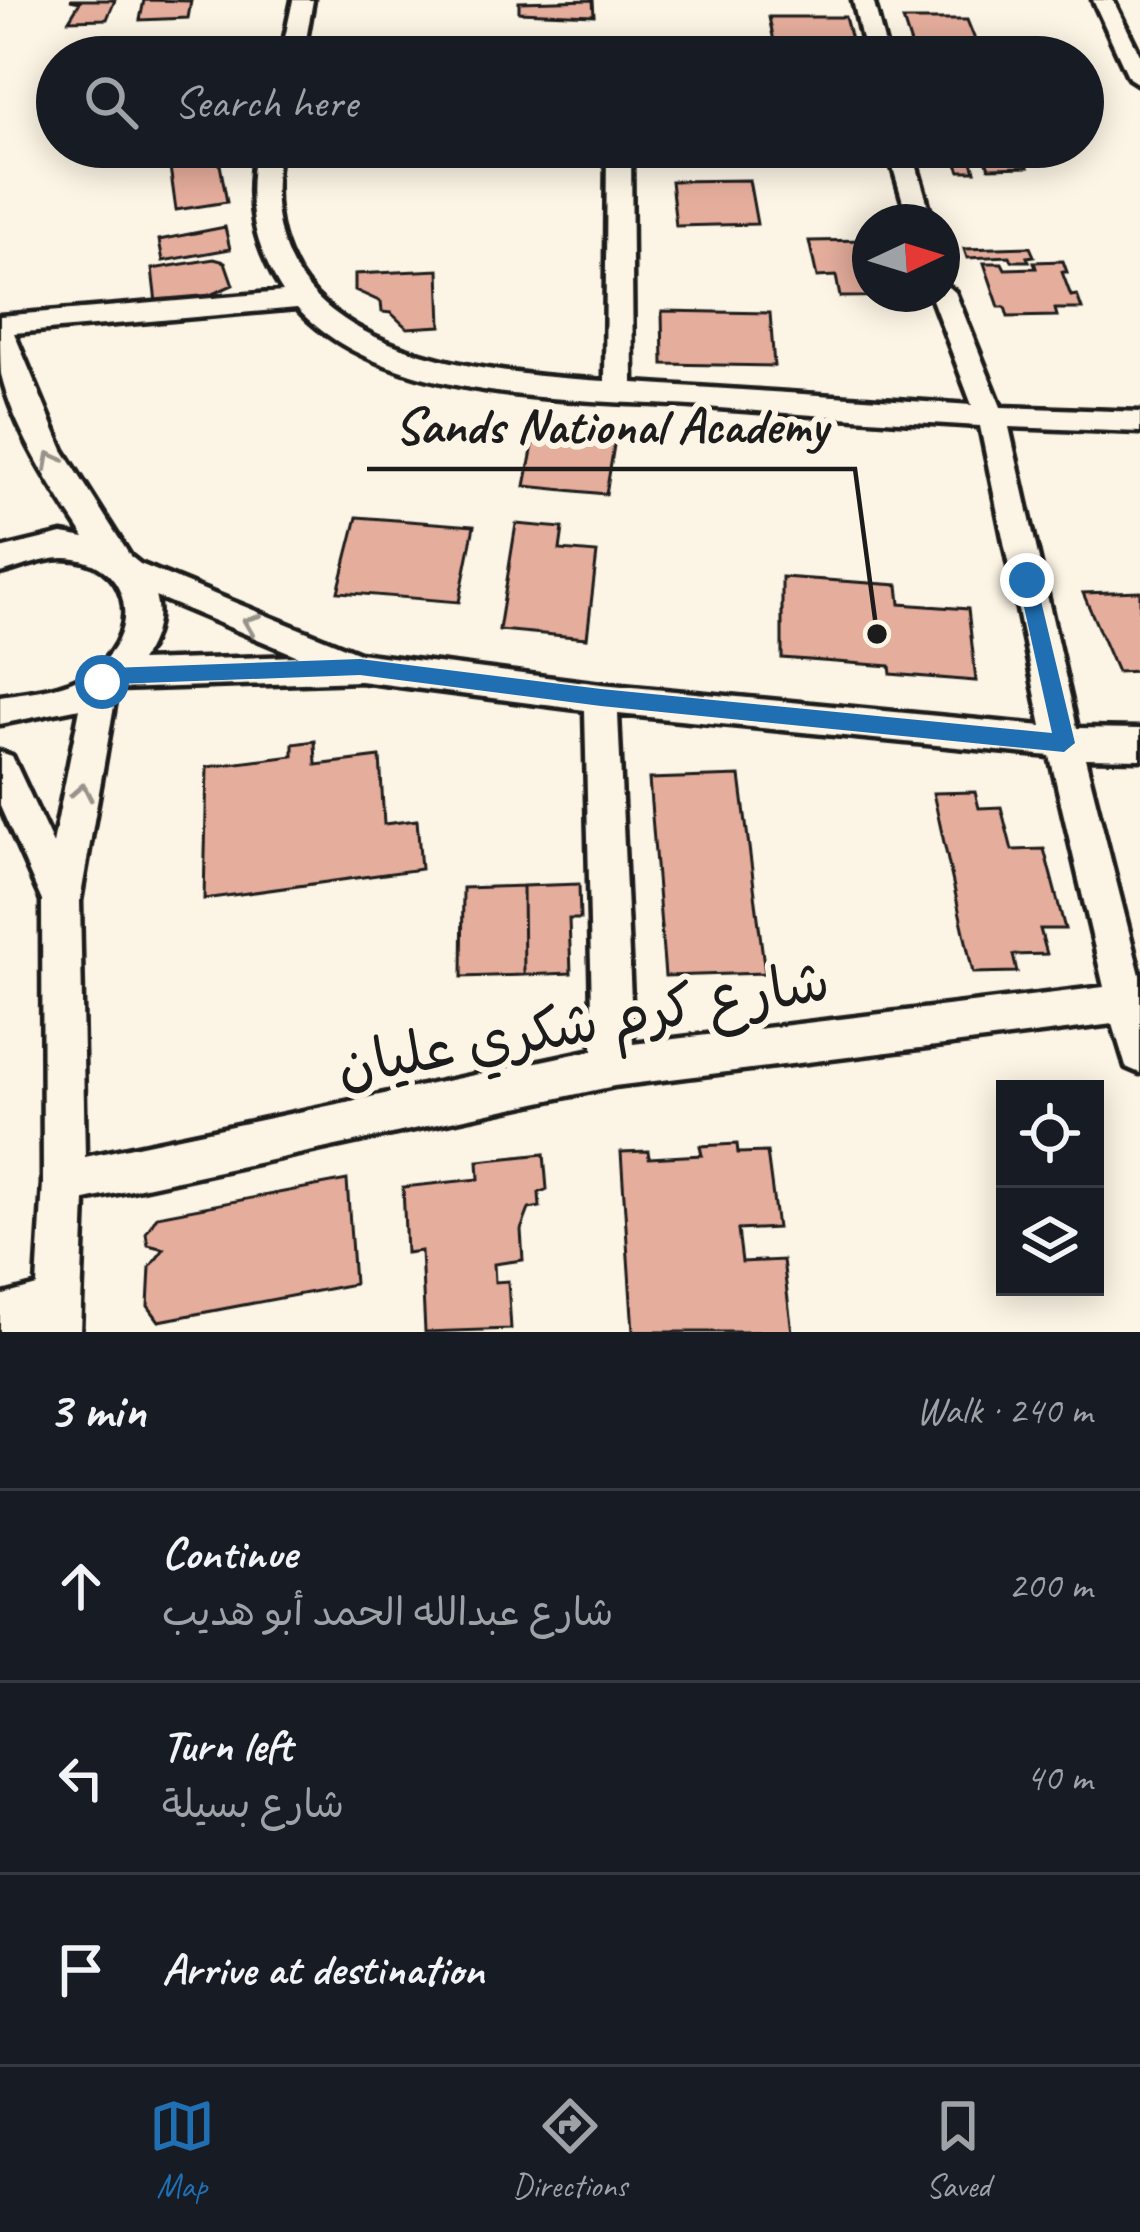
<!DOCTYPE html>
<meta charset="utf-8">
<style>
:root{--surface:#171b24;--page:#242831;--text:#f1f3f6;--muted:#9ea1a6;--line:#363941;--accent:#1f6fb2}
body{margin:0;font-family:Caveat,"Playpen Sans Arabic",sans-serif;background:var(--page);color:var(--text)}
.controls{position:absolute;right:36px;bottom:36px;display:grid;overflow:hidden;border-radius:0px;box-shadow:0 6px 30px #0003}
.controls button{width:108px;height:108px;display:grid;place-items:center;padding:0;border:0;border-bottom:3px solid var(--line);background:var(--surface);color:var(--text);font:60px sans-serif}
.compass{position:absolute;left:852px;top:204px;width:108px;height:108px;border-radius:50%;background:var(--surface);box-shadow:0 6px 30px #0003;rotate:86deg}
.stop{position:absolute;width:36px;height:36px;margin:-27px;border:9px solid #1f6fb2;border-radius:50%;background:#fff}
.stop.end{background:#1f6fb2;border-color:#fff;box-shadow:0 3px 12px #0008}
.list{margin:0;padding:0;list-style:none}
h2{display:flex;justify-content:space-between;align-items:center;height:156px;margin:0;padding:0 48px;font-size:51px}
h2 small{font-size:39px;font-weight:400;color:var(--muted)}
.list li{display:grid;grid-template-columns:78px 1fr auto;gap:36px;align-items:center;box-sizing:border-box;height:192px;padding:0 48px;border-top:3px solid var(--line)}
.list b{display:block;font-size:45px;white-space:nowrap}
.list p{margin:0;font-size:39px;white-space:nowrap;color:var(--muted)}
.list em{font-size:39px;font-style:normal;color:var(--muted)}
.icon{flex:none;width:66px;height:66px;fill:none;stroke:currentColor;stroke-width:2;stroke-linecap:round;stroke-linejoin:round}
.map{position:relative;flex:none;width:1140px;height:1332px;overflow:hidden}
.search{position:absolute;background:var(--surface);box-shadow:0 6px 30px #0003;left:36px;right:36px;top:36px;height:132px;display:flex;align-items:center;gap:30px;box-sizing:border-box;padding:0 42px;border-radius:66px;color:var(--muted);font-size:45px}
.sheet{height:732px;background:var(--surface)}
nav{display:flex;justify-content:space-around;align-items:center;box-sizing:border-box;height:168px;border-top:3px solid var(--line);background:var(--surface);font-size:33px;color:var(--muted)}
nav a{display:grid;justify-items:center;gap:6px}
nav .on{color:var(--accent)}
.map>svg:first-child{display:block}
.building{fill:#e5ad9c;stroke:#1c1c1c;stroke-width:3}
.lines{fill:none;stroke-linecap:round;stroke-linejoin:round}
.minor-casing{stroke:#1c1c1c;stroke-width:9}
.minor{fill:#fcf5e5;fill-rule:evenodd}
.oneway{stroke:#97938b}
.route{fill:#1f6fb2}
.labels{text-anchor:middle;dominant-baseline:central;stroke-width:12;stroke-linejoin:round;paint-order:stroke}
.near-street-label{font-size:57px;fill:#1c1c1c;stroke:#fcf5e5}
.leader{fill:none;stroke:#1c1c1c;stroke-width:4.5}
.callout-dot{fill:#1c1c1c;stroke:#fcf5e5;stroke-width:4.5}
.callout-label{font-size:51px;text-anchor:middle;font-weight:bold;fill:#1c1c1c;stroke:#fcf5e5;stroke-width:12;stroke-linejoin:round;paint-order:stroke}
</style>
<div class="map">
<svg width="1140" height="1332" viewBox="0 0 1140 1332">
<rect width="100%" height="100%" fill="#fcf5e5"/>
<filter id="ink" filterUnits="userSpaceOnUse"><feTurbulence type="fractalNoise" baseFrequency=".00833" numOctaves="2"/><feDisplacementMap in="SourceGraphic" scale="24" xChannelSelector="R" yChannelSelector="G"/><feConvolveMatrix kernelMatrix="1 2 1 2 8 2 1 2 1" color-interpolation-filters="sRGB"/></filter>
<g filter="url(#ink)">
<path class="building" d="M70,0H115L107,19L69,20L80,2Z
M144,0L191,1L188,18L140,20Z
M593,0L594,15L519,12V2Z
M769,17H845L855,55L777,56Z
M903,20H967L982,57H915Z
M523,38L524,57H453V40Z
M723,44L726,57H682L680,45Z
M773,147H873L875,154L869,165L801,167L799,160L778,162Z
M949,147H1019L1028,167L989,168L986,160H992L990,153H969L975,171H960Z
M219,159L227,202L176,210L170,167Z
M749,180L757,224L676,226L671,181Z
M225,227L230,249L163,261L159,240Z
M870,240V294L926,296L840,297L836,276L817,277L809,241Z
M1030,247L1034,256L1027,257L1029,261H1012L1010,256L967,258L964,249Z
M214,259L225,262L233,285L210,295L156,303L152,269Z
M1063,261L1067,272H1062L1071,296L1077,295L1082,309H1055L1057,316L1008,317L1005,307H999L984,263H1002L1005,269L1036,268L1034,262Z
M439,270L441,326L407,328L391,313L382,312L381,302L355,290V274Z
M662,311L770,313L774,366L663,364Z
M538,420L617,427L606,494L525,486Z
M357,517L474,526L459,602L338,592Z
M516,524L563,528L560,550L597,553L587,638L499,630Z
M782,577L898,585L900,604L968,609L976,681L891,674L890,666L782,658Z
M1140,591V671L1117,672L1083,593Z
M315,741L316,765L380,757L384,824L417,820L421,869L204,899L207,767L293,756V744Z
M740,776L765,973L665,976L649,779Z
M975,792L979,808L1001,807L1012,850L1044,849L1065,929H1040L1047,954L1013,955L1017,972L973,973L933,793Z
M579,884L580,919H569L571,973L524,975L523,886Z
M523,886L524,975L462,977L463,888Z
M737,1144L738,1153L767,1152L777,1228L738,1230L742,1262L783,1260L792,1332H633L621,1152L648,1151L649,1158L702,1155L700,1146Z
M544,1154L547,1189L539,1193L540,1207L529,1209L521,1230L523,1260L494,1264L495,1282L508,1281L511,1329L425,1332L421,1251L406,1253L403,1187L479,1179L478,1161Z
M347,1180L354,1284L159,1321L148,1306L150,1267L164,1249L148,1245L146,1233L157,1216Z"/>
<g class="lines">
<g class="minor-casing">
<path id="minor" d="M293,0H313L303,57H281Z
M853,0H873L888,57H866Z
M1093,0H1113L1140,55V85L1129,78Z
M256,147H280C242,348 459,372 605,381L607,147H631L633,383L972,405L930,294H942V283L955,292L1001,407L1140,412V432L1009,427L1077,728L1140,729V759L1085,758L1140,975V1073L1126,1067L1113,1024L614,1086L85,1200L80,1332H0V1296L37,1286L43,1183L42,901L0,806V752L12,756L53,844L80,708L0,724V696C33,691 70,689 97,667C144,628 129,558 63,558C43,558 20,568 0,573V549L62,534L85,538C53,489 15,432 1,374C0,356 0,334 0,316L283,292C253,244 245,202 256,147ZM297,308C387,406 583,398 706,407C797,414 888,421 980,426L1042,726L601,684L359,653L140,564L130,556L63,450L14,333ZM155,596L298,656L140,661C153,644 162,617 155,596ZM360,681L585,710L593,1050L85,1157L80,901L117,689ZM618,714L1050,756L1104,987L633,1044Z
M887,147H911L933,222H909Z"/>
</g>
<use href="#minor" class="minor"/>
</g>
<defs><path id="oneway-chevron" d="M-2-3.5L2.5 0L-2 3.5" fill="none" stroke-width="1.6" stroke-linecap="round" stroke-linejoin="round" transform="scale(3)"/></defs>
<g class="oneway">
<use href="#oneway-chevron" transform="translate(52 460) rotate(-118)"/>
<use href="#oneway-chevron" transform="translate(251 623) rotate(-158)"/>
<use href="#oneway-chevron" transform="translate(82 792) rotate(-79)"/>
</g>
</g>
<path class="route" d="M1027,573L1036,580L1075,743L1064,752L601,706L360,675L114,684L102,690L92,682L110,668L360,659L601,689L1052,733L1018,580Z"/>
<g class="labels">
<g class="near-street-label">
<text transform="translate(583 1023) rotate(-10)">شارع كرم شكري عليان</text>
</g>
</g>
<path class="leader" d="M877 634L855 469H367"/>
<circle class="callout-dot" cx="877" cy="634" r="12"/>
<g class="callout-label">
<text x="611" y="443">Sands National Academy</text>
</g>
</svg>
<div class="controls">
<button><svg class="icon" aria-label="locate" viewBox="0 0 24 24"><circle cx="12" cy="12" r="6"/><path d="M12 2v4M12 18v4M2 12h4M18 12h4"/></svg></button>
<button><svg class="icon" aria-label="layers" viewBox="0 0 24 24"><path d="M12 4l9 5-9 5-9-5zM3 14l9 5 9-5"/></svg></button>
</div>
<svg class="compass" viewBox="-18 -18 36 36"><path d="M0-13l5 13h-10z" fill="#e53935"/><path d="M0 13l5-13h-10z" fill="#9ea1a6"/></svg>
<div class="stop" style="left:102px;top:682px"></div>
<div class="stop end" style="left:1027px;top:580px"></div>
<div class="search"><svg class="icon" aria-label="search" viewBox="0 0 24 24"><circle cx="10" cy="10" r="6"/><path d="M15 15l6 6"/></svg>Search here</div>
</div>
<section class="sheet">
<h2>3 min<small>Walk · 240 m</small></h2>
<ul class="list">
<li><svg class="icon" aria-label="ahead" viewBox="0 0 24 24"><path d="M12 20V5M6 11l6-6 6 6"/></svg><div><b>Continue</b><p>شارع عبدالله الحمد أبو هديب</p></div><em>200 m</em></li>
<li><svg class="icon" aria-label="left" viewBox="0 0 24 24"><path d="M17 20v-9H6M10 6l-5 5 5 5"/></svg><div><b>Turn left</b><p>شارع بسيلة</p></div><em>40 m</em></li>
<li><svg class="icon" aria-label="arrive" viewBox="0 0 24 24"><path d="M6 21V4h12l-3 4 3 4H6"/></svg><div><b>Arrive at destination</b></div></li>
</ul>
</section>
<nav>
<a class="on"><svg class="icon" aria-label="map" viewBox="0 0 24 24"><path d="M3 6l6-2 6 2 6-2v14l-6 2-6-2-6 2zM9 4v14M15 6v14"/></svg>Map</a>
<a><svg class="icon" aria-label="directions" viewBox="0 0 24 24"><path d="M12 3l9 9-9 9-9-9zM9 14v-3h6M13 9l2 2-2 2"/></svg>Directions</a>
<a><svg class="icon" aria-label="saved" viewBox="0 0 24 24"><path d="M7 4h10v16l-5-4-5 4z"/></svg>Saved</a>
</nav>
